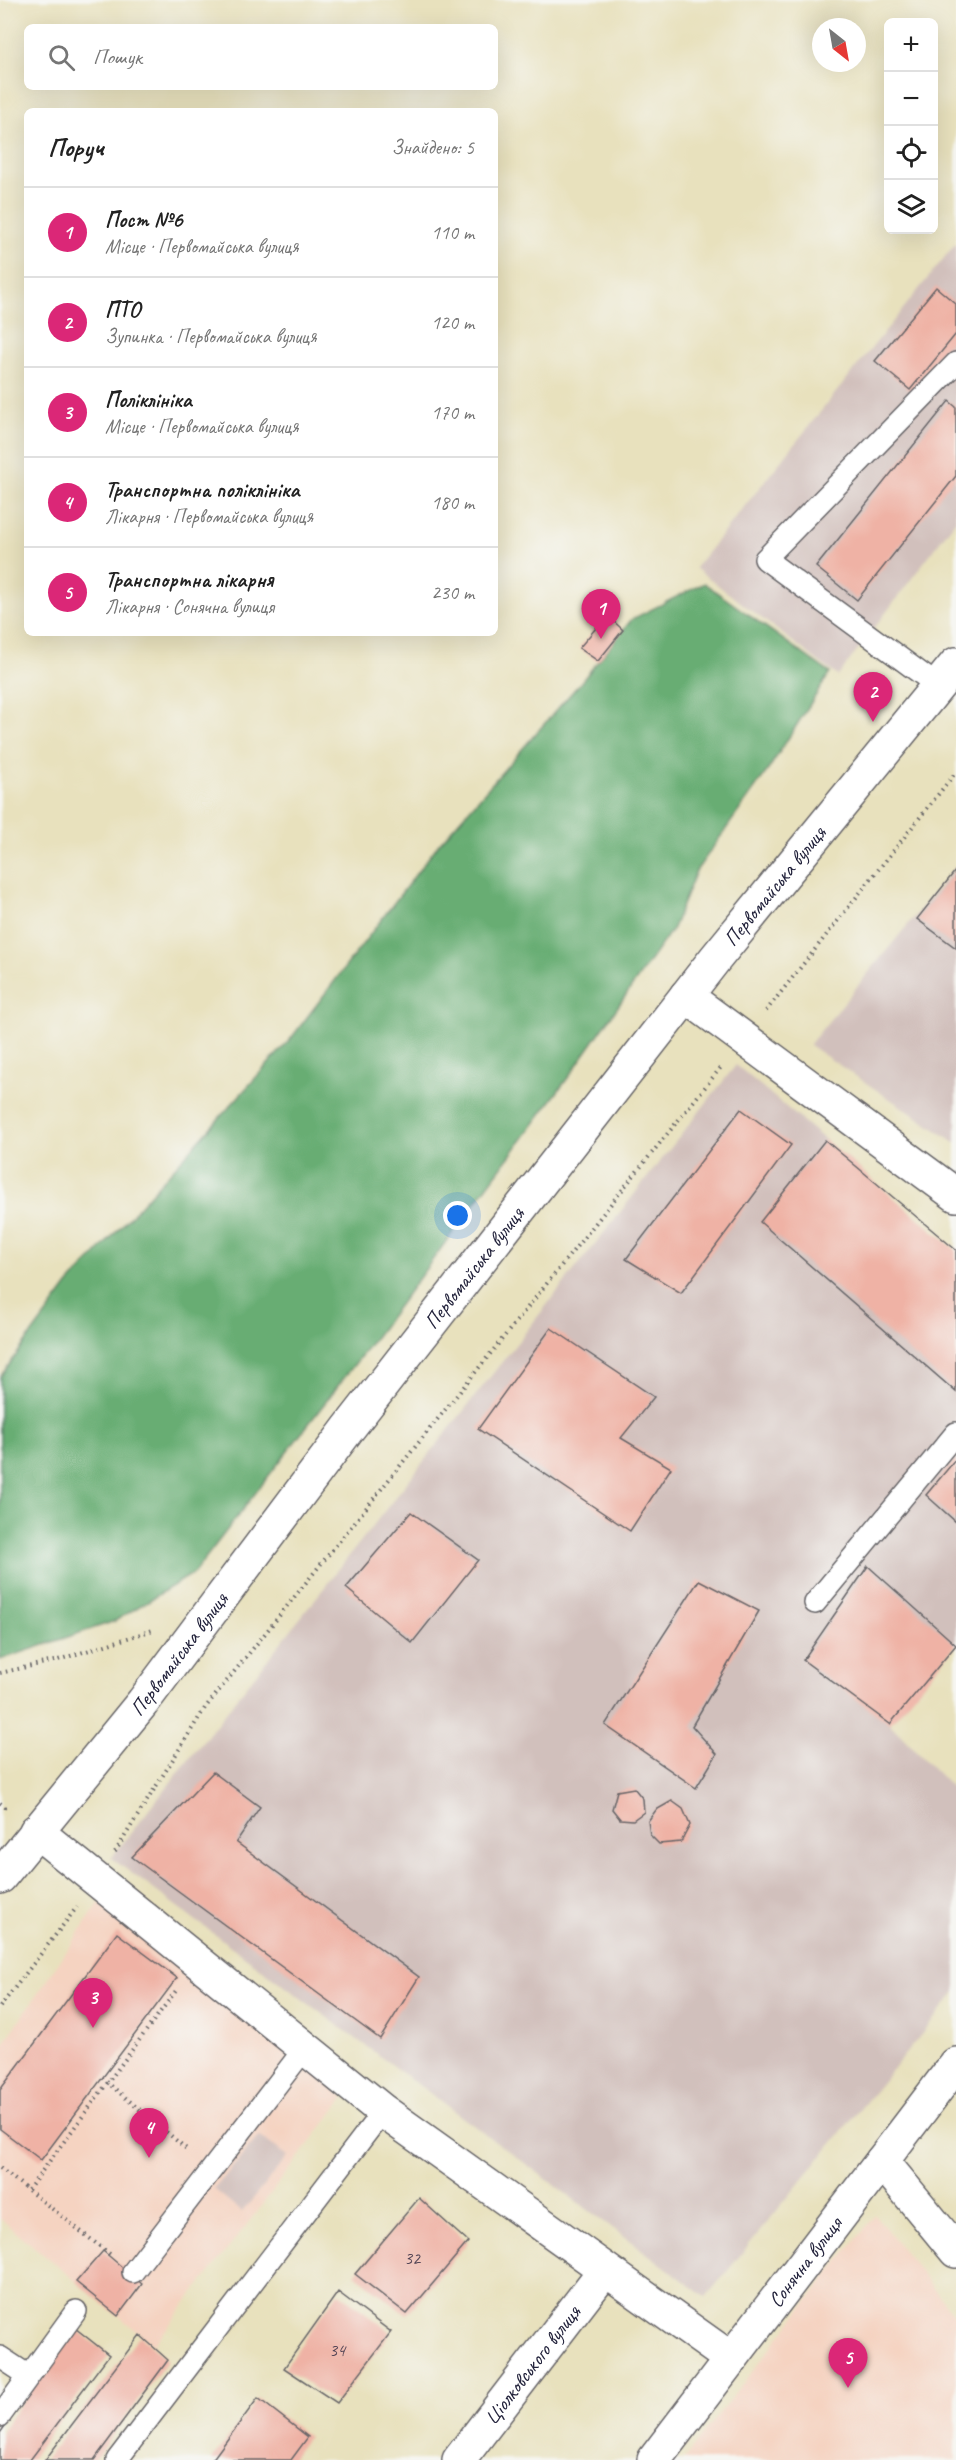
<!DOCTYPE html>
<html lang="uk">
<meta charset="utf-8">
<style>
:root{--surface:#fff;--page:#f2f2f2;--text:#222;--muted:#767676;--line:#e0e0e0;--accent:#db2777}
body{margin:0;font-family:Caveat,sans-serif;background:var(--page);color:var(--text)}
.controls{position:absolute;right:18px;top:18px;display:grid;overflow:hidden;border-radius:9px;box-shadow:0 6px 24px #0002}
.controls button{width:54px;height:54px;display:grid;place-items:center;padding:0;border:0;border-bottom:2px solid var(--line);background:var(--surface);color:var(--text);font:30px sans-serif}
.compass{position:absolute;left:812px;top:18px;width:54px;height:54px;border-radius:50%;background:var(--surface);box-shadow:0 6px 24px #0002;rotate:149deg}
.you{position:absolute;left:458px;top:1216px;width:21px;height:21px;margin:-15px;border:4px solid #fff;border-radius:50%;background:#1a73e8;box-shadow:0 0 0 9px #1a73e833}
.badge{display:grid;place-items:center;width:39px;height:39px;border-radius:50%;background:var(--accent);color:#fff;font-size:20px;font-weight:700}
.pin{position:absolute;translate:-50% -50px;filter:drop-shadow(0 2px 3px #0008)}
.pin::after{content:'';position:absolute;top:32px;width:21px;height:18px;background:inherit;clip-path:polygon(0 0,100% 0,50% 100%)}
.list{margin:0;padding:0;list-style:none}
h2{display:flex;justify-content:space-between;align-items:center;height:78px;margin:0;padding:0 24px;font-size:26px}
h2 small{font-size:20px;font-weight:400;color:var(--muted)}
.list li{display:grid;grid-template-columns:39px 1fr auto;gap:18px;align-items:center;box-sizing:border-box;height:90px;padding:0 24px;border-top:2px solid var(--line)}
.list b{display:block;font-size:22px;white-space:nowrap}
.list p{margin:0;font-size:20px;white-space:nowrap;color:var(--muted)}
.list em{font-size:20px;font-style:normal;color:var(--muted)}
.icon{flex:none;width:33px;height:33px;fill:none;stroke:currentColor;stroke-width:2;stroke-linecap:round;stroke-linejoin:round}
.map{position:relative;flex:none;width:956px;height:2460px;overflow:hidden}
.search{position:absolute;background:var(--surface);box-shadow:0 6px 24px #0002;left:24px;top:24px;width:474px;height:66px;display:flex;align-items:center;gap:15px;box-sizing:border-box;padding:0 21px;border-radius:9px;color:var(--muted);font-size:22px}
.panel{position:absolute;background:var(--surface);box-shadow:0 6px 24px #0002;left:24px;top:108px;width:474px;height:528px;border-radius:9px}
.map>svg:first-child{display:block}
.built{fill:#f5d3c1}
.industrial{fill:#d1c0bc}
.forest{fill:#68ad73;stroke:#456857;stroke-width:1.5}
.building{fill:#efb2a5}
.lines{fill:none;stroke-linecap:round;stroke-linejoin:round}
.service-casing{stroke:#676568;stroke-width:24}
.minor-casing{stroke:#676568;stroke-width:36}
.tertiary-casing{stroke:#676568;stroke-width:36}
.path{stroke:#676568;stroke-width:4;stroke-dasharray:1.5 4.5;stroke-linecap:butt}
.service{stroke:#fff;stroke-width:21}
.minor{stroke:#fff;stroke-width:33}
.tertiary{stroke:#fff;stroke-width:33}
.labels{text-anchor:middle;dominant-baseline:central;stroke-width:4.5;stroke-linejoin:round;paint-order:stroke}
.number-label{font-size:18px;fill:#554656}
.street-label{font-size:21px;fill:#22223b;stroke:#f6f6f2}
</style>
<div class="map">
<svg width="956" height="2460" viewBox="0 0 956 2460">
<rect width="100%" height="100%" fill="#f6f6f2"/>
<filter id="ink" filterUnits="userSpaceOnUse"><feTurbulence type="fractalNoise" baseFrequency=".0167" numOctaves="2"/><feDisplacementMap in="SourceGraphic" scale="12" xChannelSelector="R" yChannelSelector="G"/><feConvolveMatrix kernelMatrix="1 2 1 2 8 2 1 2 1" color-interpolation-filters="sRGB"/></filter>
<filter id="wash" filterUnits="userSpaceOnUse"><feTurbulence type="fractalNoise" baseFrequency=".008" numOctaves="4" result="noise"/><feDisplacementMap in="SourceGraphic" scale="24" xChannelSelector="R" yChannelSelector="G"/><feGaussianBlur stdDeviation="1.35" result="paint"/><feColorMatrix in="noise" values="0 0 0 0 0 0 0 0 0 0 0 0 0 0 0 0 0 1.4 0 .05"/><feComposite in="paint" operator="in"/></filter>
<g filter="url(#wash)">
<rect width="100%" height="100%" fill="#e8e1bd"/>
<path class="built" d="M100,1902L345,2097L154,2345L0,2219V2049Z
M875,2215L956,2317V2460H683Z"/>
<path class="industrial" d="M956,243V520L838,676L695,568Z
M956,866V1143L809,1045Z
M736,1065L956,1250V1645L890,1724L956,1792V1992L706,2297L111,1858Z
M259,2136L288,2156L242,2212L214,2189Z"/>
<path class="forest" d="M704,583L830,673L768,770L696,871L673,928L570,1075L364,1352L194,1573L115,1621L0,1660V1377L68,1285L289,1041L438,845L581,682L632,619Z"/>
<g id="blocks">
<path class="building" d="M936,287L956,304V334L910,390L875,361Z
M949,401L956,407V476L857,600L816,567Z
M607,615L623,630L598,661L579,648Z
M956,870V948L917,919Z
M741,1109L791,1145L681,1293L626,1259Z
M825,1140L956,1250V1392L760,1222Z
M551,1328L654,1397L621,1438L671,1468L630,1531L478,1429Z
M956,1459V1522L926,1495Z
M411,1512L478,1560L412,1643L346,1588Z
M868,1566L956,1645L890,1724L803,1660Z
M699,1580L759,1611L692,1726L717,1754L696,1788L605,1725Z
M213,1772L260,1807L236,1842L419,1977L380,2039L132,1857Z
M634,1788L643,1799L644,1812L633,1820L620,1819L612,1809L617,1791Z
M672,1801L683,1809L690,1825L681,1842L659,1844L650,1835L648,1821L656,1810Z
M117,1933L177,1978L41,2160L0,2129V2090Z
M419,2198L468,2242L407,2314L355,2274Z
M103,2251L142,2284L118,2316L76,2282Z
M338,2292L391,2332L337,2403L284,2368Z
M75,2328L109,2355L30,2460H0V2433Z
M140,2335L168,2360L94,2460H45Z
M258,2398L308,2437L291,2460H212Z"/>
</g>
</g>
<g filter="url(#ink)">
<use href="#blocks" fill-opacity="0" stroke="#676568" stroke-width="1.5"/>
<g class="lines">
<g class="service-casing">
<path id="service" d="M938,686L765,559L956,363
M815,1603L956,1433
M133,2272L305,2048
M0,2357L29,2376
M0,2416L76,2311
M117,2460L383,2111"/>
</g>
<g class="minor-casing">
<g id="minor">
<path d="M686,996L956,1195"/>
<path d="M36,1831L383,2111L731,2359"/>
<path d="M882,2161L956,2251"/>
<path id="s1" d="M459,2460L605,2270"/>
<path id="s2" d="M654,2460L956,2064"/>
</g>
</g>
<g class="tertiary-casing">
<g id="tertiary">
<path id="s3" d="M0,1877L143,1702L348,1429L715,959L956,664"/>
</g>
</g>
<path class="path" d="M766,1011L956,772
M0,1673L58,1660L153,1630
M0,1803L9,1810
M115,1852L205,1708L722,1066
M0,2007L77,1907
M102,2078L189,2151
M0,2168L111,2255
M28,2190L178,1988"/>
<use href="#service" class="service"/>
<use href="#minor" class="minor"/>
<use href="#tertiary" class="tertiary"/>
</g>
</g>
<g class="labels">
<g class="number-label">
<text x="412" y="2258">32</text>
<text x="337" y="2350">34</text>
</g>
<g class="street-label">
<text stroke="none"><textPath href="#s3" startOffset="1258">Первомайська вулиця</textPath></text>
<text stroke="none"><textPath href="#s3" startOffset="772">Первомайська вулиця</textPath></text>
<text stroke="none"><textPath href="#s3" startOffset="286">Первомайська вулиця</textPath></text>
<text stroke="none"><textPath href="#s2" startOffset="249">Сонячна вулиця</textPath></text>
<text stroke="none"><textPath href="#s1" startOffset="120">Ціолковського вулиця</textPath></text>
</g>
</g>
</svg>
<div class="controls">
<button>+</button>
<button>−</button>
<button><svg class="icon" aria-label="locate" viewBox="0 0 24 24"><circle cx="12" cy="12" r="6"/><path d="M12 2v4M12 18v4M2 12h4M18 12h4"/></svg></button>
<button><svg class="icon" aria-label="layers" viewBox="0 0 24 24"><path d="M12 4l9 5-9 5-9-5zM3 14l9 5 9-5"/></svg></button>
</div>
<svg class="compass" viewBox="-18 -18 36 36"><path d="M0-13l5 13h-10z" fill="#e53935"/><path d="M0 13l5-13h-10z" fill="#767676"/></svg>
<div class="you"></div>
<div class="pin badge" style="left:601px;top:639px">1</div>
<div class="pin badge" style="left:873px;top:722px">2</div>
<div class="pin badge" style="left:93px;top:2028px">3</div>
<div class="pin badge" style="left:149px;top:2158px">4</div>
<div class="pin badge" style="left:848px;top:2388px">5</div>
<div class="search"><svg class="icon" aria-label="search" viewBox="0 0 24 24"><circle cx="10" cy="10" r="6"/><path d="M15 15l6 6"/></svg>Пошук</div>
<section class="panel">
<h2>Поруч<small>Знайдено: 5</small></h2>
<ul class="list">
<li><span class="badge">1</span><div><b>Пост №6</b><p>Місце · Первомайська вулиця</p></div><em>110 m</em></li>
<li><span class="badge">2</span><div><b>ПТО</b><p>Зупинка · Первомайська вулиця</p></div><em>120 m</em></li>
<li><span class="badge">3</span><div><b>Поліклініка</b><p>Місце · Первомайська вулиця</p></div><em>170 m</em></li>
<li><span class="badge">4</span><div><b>Транспортна поліклініка</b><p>Лікарня · Первомайська вулиця</p></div><em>180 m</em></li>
<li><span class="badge">5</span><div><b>Транспортна лікарня</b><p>Лікарня · Сонячна вулиця</p></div><em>230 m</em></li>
</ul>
</section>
</div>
